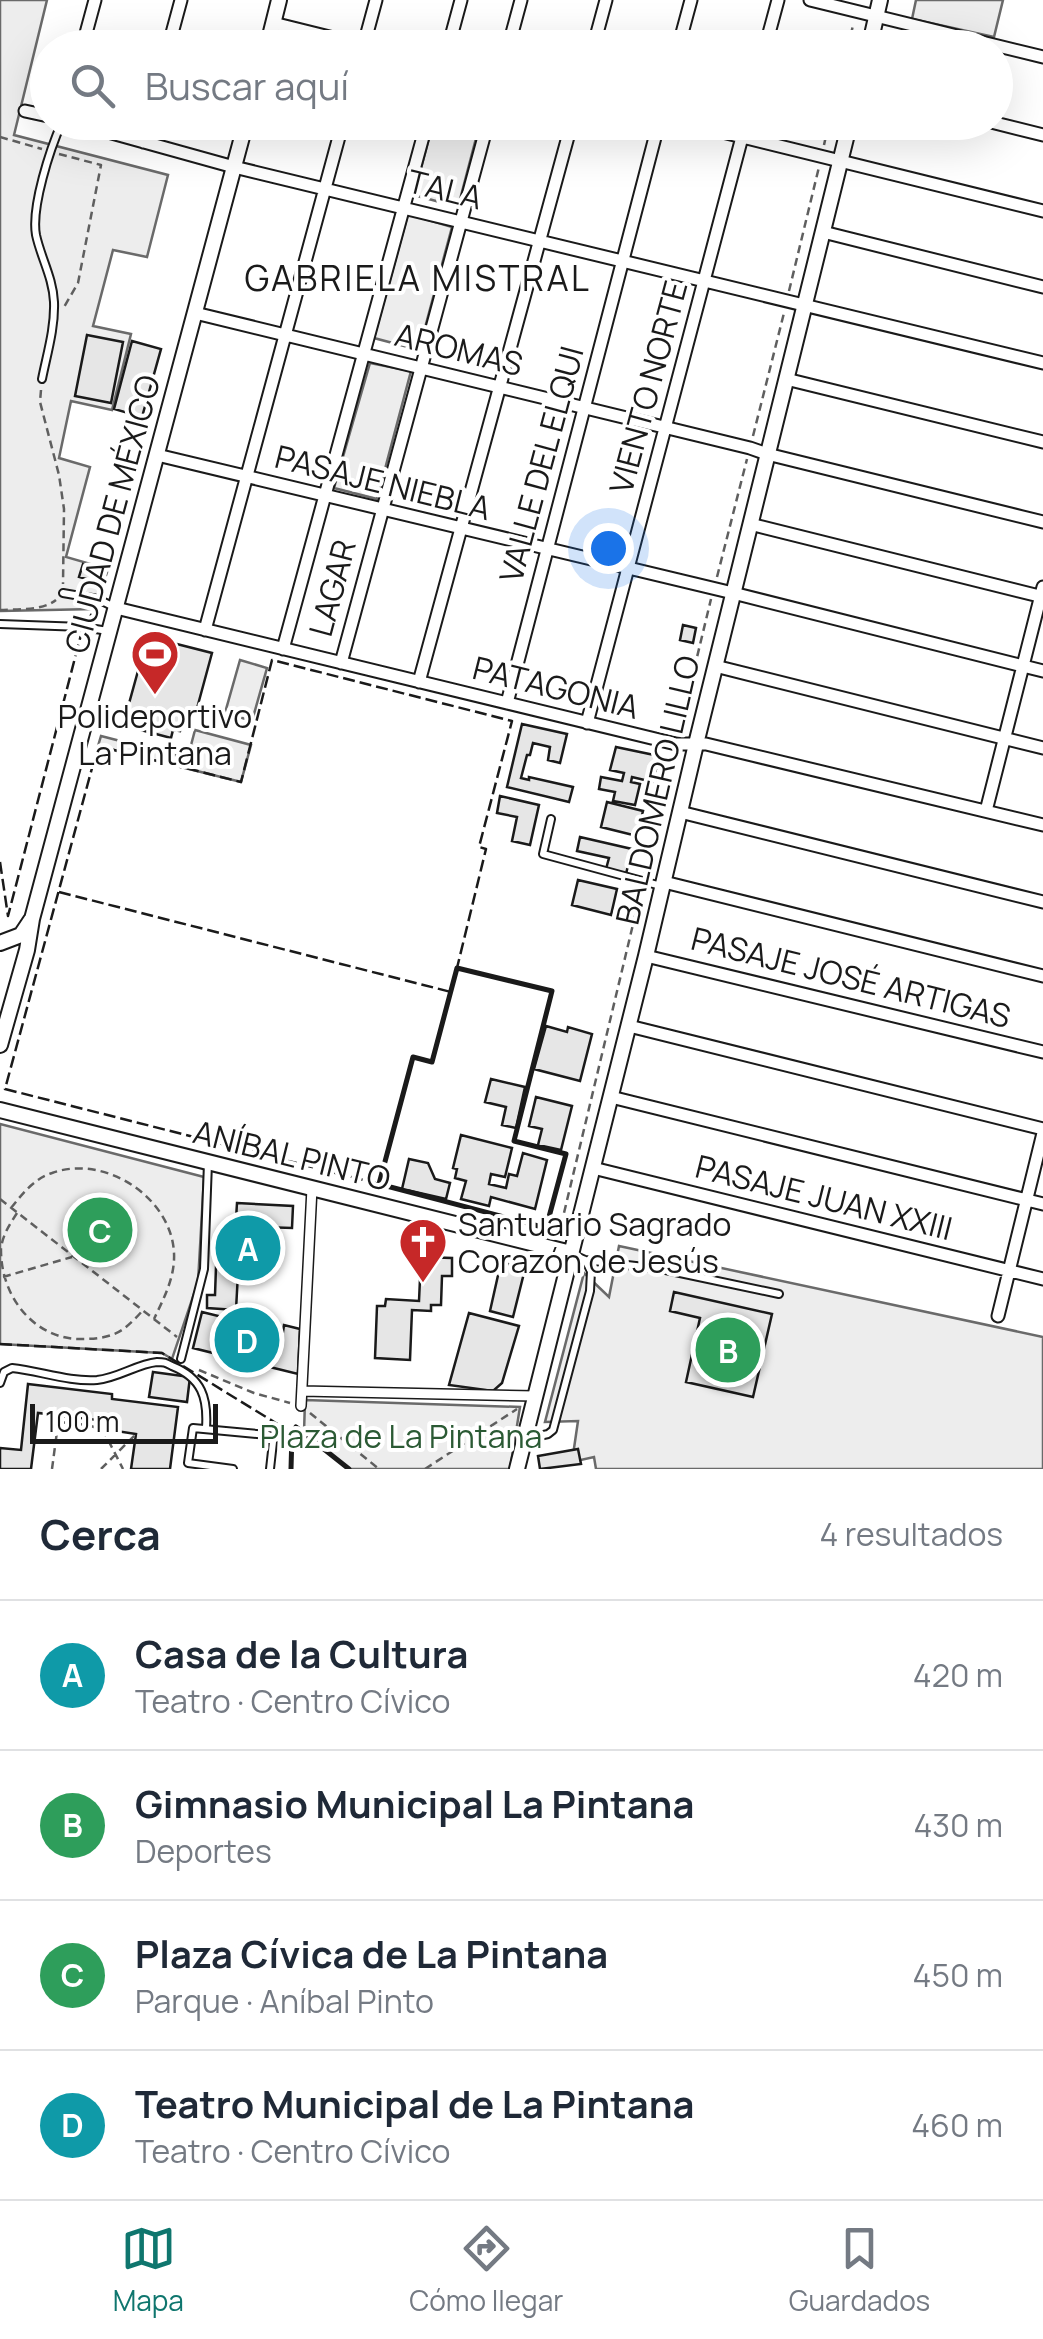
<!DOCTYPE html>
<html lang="es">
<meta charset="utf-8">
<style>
:root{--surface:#fff;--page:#f2f2f3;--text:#1f2937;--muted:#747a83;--line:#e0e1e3;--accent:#0f766e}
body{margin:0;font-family:Manrope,sans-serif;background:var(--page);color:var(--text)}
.scale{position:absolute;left:30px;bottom:25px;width:188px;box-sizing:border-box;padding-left:10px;border:5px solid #1a1a1a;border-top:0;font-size:28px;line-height:35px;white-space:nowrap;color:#1a1a1a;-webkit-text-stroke:8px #fff;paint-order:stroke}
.you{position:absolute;left:608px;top:548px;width:35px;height:35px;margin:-25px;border:8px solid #fff;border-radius:50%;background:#1a73e8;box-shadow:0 0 0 15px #1a73e833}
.badge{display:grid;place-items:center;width:65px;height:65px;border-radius:50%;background:var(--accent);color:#fff;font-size:32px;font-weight:700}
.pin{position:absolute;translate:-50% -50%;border:5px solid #fff;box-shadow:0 2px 10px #0006}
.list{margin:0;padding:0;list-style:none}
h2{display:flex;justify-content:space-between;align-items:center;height:130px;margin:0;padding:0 40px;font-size:42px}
h2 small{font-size:32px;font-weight:400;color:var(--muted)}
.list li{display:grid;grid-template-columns:65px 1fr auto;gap:30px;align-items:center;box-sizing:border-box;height:150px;padding:0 40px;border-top:2px solid var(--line)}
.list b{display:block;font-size:38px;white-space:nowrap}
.list p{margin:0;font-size:32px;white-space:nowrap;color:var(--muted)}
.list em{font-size:32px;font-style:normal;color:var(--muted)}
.icon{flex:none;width:55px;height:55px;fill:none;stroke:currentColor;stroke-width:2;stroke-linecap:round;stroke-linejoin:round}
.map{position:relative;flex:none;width:1043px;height:1469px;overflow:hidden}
.search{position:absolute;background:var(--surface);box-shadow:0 10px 40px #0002;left:30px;right:30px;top:30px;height:110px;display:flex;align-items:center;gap:25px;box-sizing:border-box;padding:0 35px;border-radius:55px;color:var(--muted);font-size:38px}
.sheet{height:730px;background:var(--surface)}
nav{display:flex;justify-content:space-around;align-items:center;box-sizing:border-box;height:140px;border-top:2px solid var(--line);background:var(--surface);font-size:28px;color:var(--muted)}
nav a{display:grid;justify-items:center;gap:5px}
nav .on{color:var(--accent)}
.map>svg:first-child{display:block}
.built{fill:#ededed;stroke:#6a6a6a;stroke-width:2.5}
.building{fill:#e6e6e6;stroke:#1a1a1a;stroke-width:2.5}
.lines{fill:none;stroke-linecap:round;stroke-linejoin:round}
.service-casing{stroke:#1a1a1a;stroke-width:10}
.pedestrian-casing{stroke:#1a1a1a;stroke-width:12}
.minor-casing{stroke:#1a1a1a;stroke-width:15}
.tertiary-casing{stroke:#1a1a1a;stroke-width:18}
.path{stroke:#5f5f5f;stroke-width:2.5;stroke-dasharray:8 5;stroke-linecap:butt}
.service{stroke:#fff;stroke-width:6}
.pedestrian{stroke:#fff;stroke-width:9}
.minor{stroke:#fff;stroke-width:11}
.tertiary{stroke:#fff;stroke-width:14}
.fence{stroke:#1a1a1a;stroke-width:2.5;stroke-dasharray:12 5;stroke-linecap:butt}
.wall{stroke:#1a1a1a;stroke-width:5}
.labels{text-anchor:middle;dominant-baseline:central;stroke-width:8;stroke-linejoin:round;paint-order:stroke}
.street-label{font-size:32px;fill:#1a1a1a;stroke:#fff}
.poi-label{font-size:32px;fill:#1a1a1a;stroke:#fff}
.park-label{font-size:32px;fill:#2b5a34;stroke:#fff}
.neighbourhood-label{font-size:35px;letter-spacing:2.5px;fill:#1a1a1a;stroke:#fff}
</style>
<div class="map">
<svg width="1043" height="1469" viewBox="0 0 1043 1469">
<rect width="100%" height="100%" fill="#fff"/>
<path class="built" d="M0,0H47L14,135L168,175L147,257L113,250L93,326L131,334L112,410L71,401L59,458L90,467L66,557L108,569L95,609L0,611Z
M916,0H1003L994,37L912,19Z
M433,123H480L458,207L414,195Z
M408,214L452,227L419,350L374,338Z
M370,363L411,371L377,499L334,488Z
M240,660L267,668L252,721L225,713Z
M195,730L251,745L241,782L185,768Z
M101,736L182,757L180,767L98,746Z
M0,1124L204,1177L198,1282L172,1359L162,1353L0,1344Z
M619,1246L1043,1337V1469H596L594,1457L572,1462L578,1421L545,1422L584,1273L609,1297Z
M305,1400L520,1407L510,1469H349L304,1433Z"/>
<path class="building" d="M87,335L123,342L111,403L75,396Z
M132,341L161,349L142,417L114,409Z
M83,564L101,569L97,582L79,577Z
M683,625L696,628L693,643L680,640Z
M146,642L167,648L169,642L212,653L196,712L186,709L180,731L173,730L171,738L141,730L143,722L125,718Z
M522,724L567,734L560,763L548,760L550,747L533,743L530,755H527L521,778L529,780V777L573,787L569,802L507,787Z
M616,747L659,756L653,782L632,777L631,782L640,784L635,805L613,801L615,792L599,789L601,777L622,781L624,773L610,770Z
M500,796L539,805L530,845L512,841L517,817L497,813Z
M607,802L643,811L637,836L601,827Z
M580,837L632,849L626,874L606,869L609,858L577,851Z
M578,880L617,889L611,915L572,905Z
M546,1026L567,1032L568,1027L592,1034L580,1081L534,1069Z
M491,1079L525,1087L516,1128L502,1125L506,1107L485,1102Z
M536,1097L572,1106L561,1150L538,1145L542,1129L529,1126Z
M461,1135L512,1148L505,1177L491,1174L489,1184L506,1188L509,1174L517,1176L523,1153L547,1160L535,1209L491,1197L489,1206L461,1199L466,1181L455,1178L457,1169L453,1168Z
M409,1159L428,1163L435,1179L450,1183L446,1199L402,1189Z
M237,1203L293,1206L292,1228L262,1227L260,1274L238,1273L236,1310L207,1308V1295H215L216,1267L233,1268Z
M421,1257L452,1258V1276H442L441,1305H431V1311L412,1310L410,1360L375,1358L377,1306H385L386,1299L419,1301Z
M501,1262L525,1269L513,1317L490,1311Z
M674,1292L772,1314L753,1397L686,1382L700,1318L670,1311Z
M202,1312L283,1332L284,1325L300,1329L298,1374L193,1348Z
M469,1313L519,1326L502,1383L493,1391L449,1385Z
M153,1372L190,1377L187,1402L149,1397Z
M28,1384L112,1394V1399L178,1407L170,1469H131L136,1434L97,1428L98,1420L38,1413L31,1469H0V1448L21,1450Z
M578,1449L581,1464L540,1469L538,1456Z"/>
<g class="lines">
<g class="service-casing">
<path id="service" d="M42,379C47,354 55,328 54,302C53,278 41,258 36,235C31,207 50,149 62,122
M63,593L98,599L114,607
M0,624L83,627L108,631
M551,819L543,854L661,886
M572,1254L585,1260L661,1269L779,1294
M181,1359L204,1269L208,1163
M0,1383L4,1372L12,1368C40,1371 69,1382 97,1380C118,1378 137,1364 157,1362C165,1362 166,1363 172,1366C202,1378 208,1398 206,1428
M526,1439L548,1434L553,1430L590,1291L591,1271L585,1260
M233,1469L188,1463L193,1428L268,1435L273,1442L270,1469"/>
</g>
<g class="pedestrian-casing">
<path id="pedestrian" d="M302,1391L535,1396
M301,1406L312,1188"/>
</g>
<g class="minor-casing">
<path id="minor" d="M810,0L1043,57
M273,23L374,48
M82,48L95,0
M168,48L181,0
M363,48L376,0
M448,48L461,0
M508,48L521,0
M593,48L606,0
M678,48L691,0
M765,48L778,0
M25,111L48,116
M72,122L234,167L1043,363
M682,122L1043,211
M991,122L1043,135
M143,142L148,122
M823,232L1043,287
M195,313L750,448L767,454L1043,522
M786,379L1043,442
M157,455L733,593L1043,671
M750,524L1043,597
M116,608L676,744H706L1043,825
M205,630L343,122
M283,649L427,122
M341,663L488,122
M715,666L1043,748
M419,682L572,122
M507,703L659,122
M587,723L746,122
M986,811L1043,587
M680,812L1043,902
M664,882L1043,976
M646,956L1043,1052
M629,1026L1043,1129
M611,1097L1043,1204
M593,1168L1043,1279
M998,1316L1043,1133"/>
</g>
<g class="tertiary-casing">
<path id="tertiary" d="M267,48L279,0
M869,48L880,0
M0,943L21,935L31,920
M0,1045L27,950L32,919L246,122
M0,1110L571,1253
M517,1469L646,956L696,744L850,122"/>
</g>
<path class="path" d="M848,48L853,25
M0,137L42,149
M824,145L829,122
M59,154L101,165L78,283L64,307
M789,291L819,167
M41,390L40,402L59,475L64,509L63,584
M753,436L784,313
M717,577L747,459
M0,610C18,609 42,611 56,600
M679,732L711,599
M645,873L674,755
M0,1199L177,1337
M11,1208C23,1193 34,1179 52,1173C107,1153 177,1201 174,1260C173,1281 163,1300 154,1319
M17,1213C10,1224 3,1234 1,1248C0,1297 35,1340 82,1339C98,1339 114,1337 126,1327C132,1322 138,1316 143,1310
M558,1238L641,891
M3,1277L72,1257
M199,1370L254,1393L290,1403
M310,1413L379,1469
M52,1469L58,1424L60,1422L88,1425L103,1430L123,1469
M101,1469L136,1434
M425,1469L517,1409"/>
<use href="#service" class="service"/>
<use href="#pedestrian" class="pedestrian"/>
<use href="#minor" class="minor"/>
<use href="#tertiary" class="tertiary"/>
<path class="fence" d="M0,862L8,916L83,627L95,609
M59,892L451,992
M379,1184L5,1089L98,746L241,782L272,660L512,721L479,847L486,849L457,968
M0,1344L162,1353L292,1433L291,1469"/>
<path class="wall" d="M457,968L552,991L514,1141L566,1154L546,1228L379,1184L413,1057L432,1062Z
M291,1469L292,1433L296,1427L349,1469"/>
</g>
<defs>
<g id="stadium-pin" transform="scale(2.5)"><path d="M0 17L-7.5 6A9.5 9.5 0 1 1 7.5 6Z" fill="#c62828" stroke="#fff"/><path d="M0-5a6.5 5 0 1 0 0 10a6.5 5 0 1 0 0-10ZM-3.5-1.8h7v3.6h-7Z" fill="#fff"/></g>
<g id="church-pin" transform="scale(2.5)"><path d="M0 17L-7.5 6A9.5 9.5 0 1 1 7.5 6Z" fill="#c62828" stroke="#fff"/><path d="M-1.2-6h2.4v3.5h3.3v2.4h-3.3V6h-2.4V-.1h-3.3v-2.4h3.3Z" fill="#fff"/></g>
</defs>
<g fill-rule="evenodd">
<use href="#stadium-pin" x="155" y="654"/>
<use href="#church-pin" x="423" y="1242"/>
</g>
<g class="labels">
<g class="street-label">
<text transform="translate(445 189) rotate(14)">TALA</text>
<text transform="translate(459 349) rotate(14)">AROMAS</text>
<text transform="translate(648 387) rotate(-75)">VIENTO NORTE</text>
<text transform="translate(541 464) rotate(-75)">VALLE DEL ELQUI</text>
<text transform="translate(383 482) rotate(14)">PASAJE NIEBLA</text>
<text transform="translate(112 514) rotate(-75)">CIUDAD DE MÉXICO</text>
<text transform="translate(332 588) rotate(-75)">LAGAR</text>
<text transform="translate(556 687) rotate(14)">PATAGONIA</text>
<text transform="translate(657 790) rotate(-77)">BALDOMERO LILLO</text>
<text transform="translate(851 977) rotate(14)">PASAJE JOSÉ ARTIGAS</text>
<text transform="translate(292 1155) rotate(14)">ANÍBAL PINTO</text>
<text transform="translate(824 1197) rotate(14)">PASAJE JUAN XXIII</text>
</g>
<g class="poi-label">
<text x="155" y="716">Polideportivo<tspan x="155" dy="37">La Pintana</tspan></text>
<text x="458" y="1224" text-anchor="start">Santuario Sagrado<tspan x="458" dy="37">Corazón de Jesús</tspan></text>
</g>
<g class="park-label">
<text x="401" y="1436">Plaza de La Pintana</text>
</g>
<g class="neighbourhood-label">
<text x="418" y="278">GABRIELA MISTRAL</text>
</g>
</g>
</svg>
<div class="scale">100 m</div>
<div class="you"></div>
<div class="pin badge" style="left:248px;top:1248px;background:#0f9aa8">A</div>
<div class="pin badge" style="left:728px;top:1350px;background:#2e9e5b">B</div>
<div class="pin badge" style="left:100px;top:1230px;background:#2e9e5b">C</div>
<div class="pin badge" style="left:247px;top:1340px;background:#0f9aa8">D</div>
<div class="search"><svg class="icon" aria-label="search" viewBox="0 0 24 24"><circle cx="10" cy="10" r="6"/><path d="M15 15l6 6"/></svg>Buscar aquí</div>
</div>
<section class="sheet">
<h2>Cerca<small>4 resultados</small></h2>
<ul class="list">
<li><span class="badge" style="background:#0f9aa8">A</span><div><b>Casa de la Cultura</b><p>Teatro · Centro Cívico</p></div><em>420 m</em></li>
<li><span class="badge" style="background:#2e9e5b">B</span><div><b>Gimnasio Municipal La Pintana</b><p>Deportes</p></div><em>430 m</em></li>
<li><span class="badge" style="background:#2e9e5b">C</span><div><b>Plaza Cívica de La Pintana</b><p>Parque · Aníbal Pinto</p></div><em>450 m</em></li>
<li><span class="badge" style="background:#0f9aa8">D</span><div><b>Teatro Municipal de La Pintana</b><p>Teatro · Centro Cívico</p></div><em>460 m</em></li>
</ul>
</section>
<nav>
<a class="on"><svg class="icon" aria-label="map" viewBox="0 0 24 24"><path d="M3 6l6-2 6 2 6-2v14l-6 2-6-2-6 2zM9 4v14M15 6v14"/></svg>Mapa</a>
<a><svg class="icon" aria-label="directions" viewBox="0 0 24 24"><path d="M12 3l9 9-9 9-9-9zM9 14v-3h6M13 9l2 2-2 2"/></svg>Cómo llegar</a>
<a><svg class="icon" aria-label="saved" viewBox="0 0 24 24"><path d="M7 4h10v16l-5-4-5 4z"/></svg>Guardados</a>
</nav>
